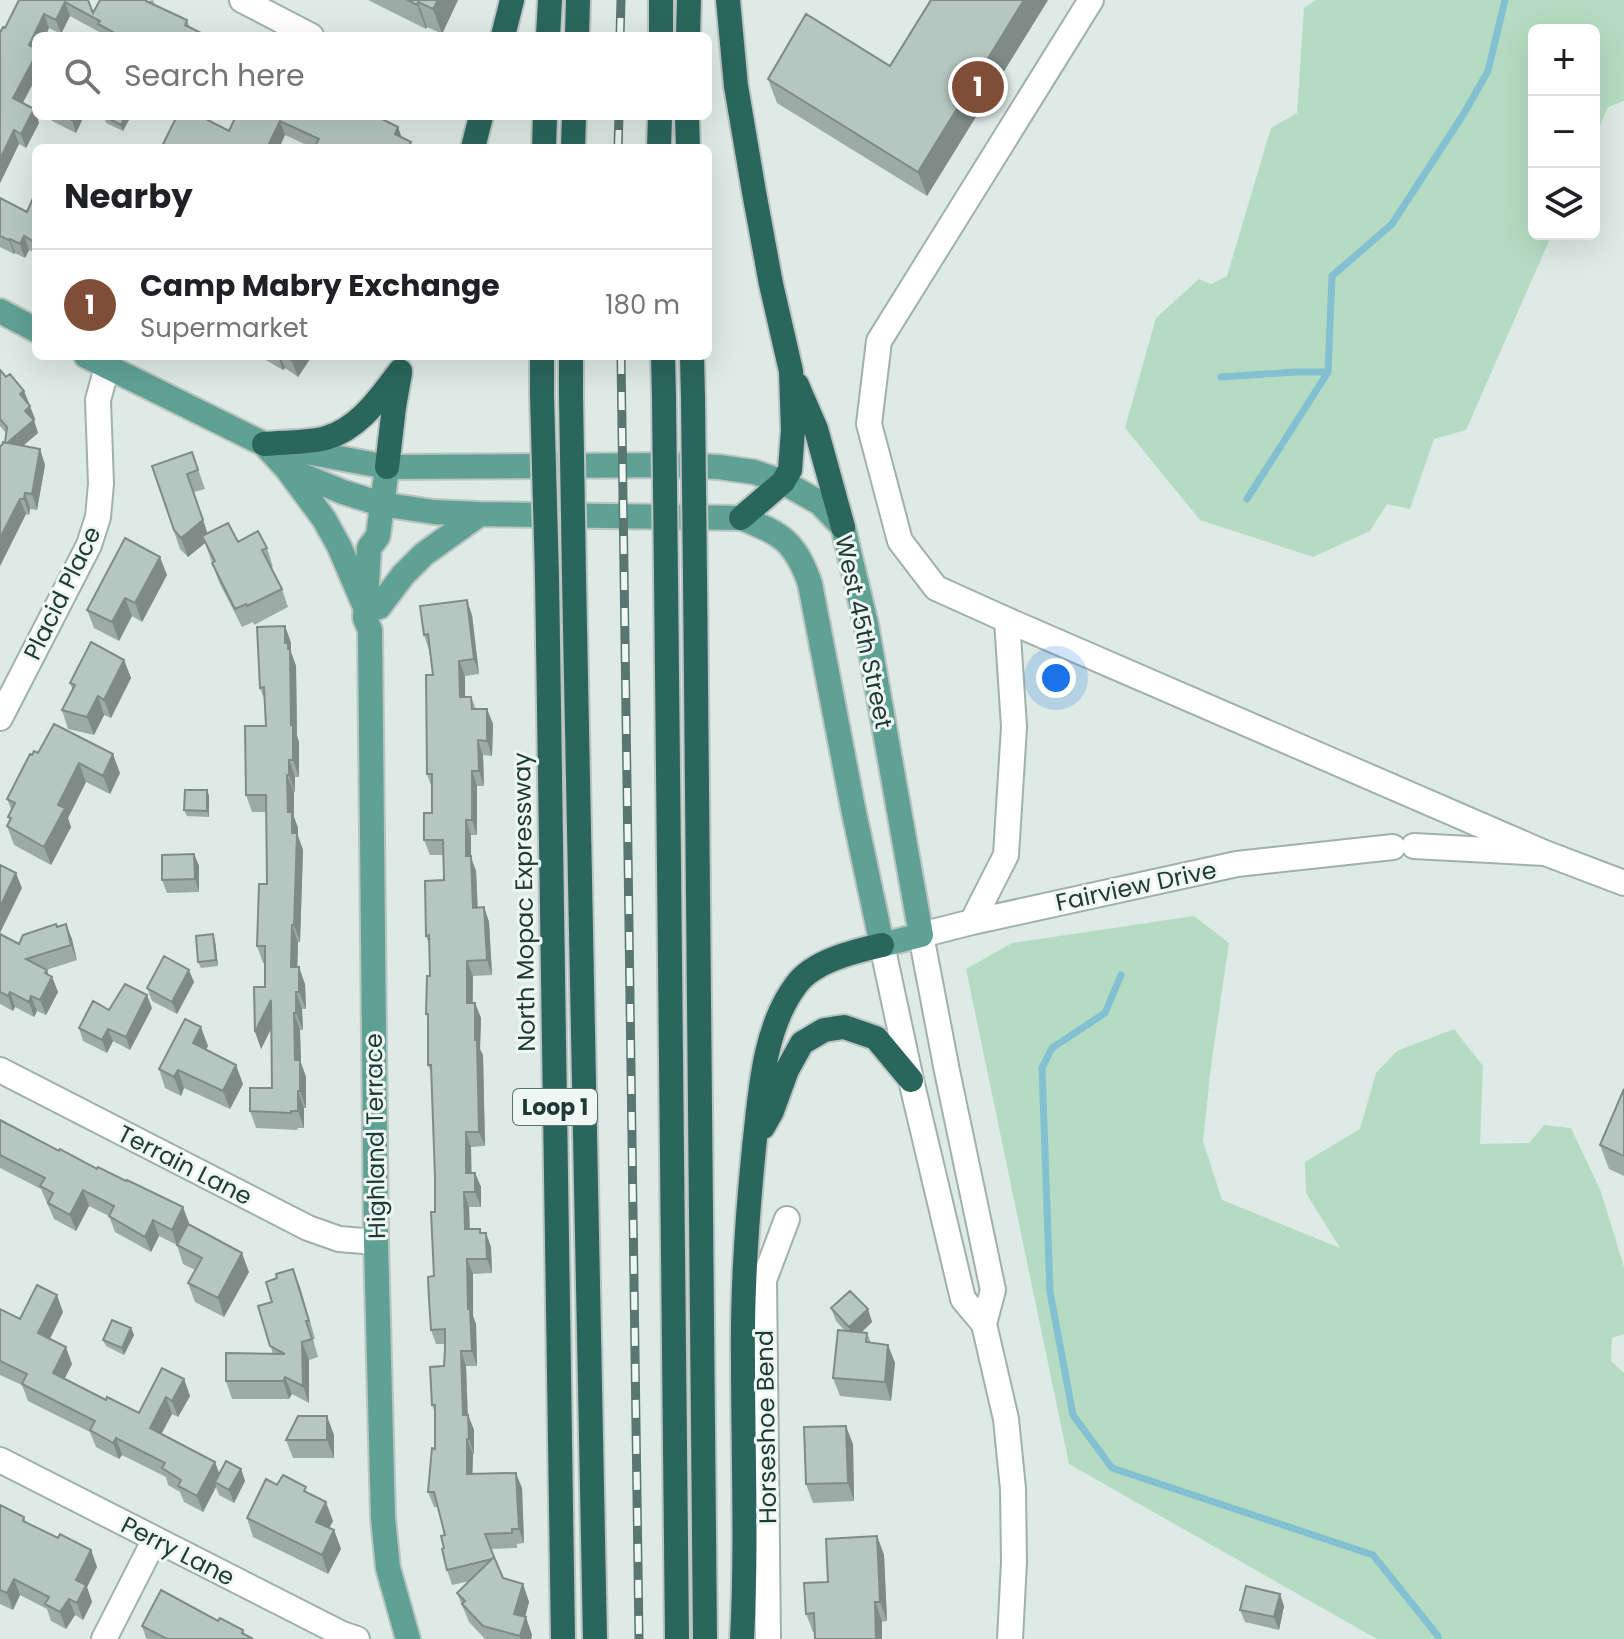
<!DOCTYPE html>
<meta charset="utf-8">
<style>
:root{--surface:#fff;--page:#f2f2f2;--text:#202124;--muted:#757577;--line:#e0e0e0;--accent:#804e37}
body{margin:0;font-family:Poppins,sans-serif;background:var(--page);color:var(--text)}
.controls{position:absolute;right:24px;top:24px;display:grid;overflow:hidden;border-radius:12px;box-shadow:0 8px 32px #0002}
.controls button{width:72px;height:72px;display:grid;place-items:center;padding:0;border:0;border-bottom:2px solid var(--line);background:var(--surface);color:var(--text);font:40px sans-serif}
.you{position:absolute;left:1056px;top:678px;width:28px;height:28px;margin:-20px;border:6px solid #fff;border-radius:50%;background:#1a73e8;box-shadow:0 0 0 12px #1a73e833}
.badge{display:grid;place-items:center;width:52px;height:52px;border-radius:50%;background:var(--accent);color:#fff;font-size:26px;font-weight:700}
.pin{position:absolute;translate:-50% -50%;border:4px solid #fff;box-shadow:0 2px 8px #0006}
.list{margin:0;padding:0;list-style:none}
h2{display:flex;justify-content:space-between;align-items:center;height:104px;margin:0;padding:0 32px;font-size:34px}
h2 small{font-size:26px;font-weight:400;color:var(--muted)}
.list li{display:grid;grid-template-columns:52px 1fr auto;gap:24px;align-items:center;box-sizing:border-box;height:112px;padding:0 32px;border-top:2px solid var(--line)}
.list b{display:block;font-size:30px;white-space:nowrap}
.list p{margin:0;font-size:26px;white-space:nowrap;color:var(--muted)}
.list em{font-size:26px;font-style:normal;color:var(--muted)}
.icon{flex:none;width:44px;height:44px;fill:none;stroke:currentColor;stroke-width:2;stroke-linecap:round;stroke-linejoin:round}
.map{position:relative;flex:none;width:1624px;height:1639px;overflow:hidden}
.search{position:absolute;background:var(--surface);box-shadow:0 8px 32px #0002;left:32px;top:32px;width:680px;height:88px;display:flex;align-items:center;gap:20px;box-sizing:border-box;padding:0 28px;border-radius:12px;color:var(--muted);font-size:30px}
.panel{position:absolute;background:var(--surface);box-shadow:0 8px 32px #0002;left:32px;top:144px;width:680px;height:216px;border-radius:12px}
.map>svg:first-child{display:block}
.green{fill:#b5dcc2}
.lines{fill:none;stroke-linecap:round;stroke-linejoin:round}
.stream{stroke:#83c0d1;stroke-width:7}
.minor-casing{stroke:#a0b1ac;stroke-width:28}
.major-casing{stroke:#bcc4c2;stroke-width:28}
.highway-casing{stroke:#bcc4c2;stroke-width:28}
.minor{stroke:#fff;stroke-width:24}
.major{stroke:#60a195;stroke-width:24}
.highway{stroke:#2a665e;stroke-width:24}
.rail-casing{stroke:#597670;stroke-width:9}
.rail{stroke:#eef7f3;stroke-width:6;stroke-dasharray:18;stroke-linecap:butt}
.highway-bridge-casing{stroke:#bcc4c2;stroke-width:28;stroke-linecap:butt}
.highway-bridge{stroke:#2a665e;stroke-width:24}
.wall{fill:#9daba6}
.shaded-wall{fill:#7f8b87}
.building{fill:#b6c7c1;stroke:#7f8b87;stroke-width:2}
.labels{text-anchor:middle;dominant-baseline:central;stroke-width:6;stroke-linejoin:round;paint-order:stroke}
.shield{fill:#eef7f3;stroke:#5d726d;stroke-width:2}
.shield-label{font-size:22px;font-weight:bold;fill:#1f3934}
.street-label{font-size:24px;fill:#1f3934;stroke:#eef7f3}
</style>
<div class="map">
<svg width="1624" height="1639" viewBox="0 0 1624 1639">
<rect width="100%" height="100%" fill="#ddeae5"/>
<path class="green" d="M1316,0H1624V101L1608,107L1594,139V30H1534V234H1552L1466,430L1434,439L1410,509L1387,504L1370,531L1313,557L1200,520L1125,428L1156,318L1199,279L1211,284L1227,276L1271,128L1297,113L1304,8Z
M1194,916L1229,943L1211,1066L1203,1141L1222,1200L1340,1248L1306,1193L1305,1162L1360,1129L1376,1073L1397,1051L1454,1029L1483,1066L1480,1144L1529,1143L1544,1125L1571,1128L1601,1192L1624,1267V1334L1612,1338L1611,1361L1624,1373V1639H1377L1069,1464L966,969L1012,943Z"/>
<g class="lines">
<path class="stream" d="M1221,377L1296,372H1328
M1247,499L1328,372L1332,276L1392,224L1463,115L1488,71L1505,0
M1121,975L1105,1013L1052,1048L1042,1068L1050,1292L1073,1415L1112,1468L1373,1555L1438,1636V1639"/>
<g class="minor-casing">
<path id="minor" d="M242,0L311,36
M1091,0L879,341L869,424L900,541L936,588L1007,620L1545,853
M0,718L89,545L98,517L101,484L98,400L107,367
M1414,846L1545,853L1624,883
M972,922L1006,855L1014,727L1007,620
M882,945L911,1080L963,1299L984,1324L1006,1419L1013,1489L1014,1562L1010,1639
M0,1070L308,1228L339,1239L376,1242
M984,1324L993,1290L947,1071L921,935L972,922L1237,864L1393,847
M0,1460L342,1634L357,1639
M104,1639L155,1539
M768,1639L764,1280L787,1219"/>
</g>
<g class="major-casing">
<path id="major" d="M0,311L36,330
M86,356L264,444L387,467L673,465L719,467L754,472L783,482L820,503L843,527L866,624L921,935L882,945L853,808L810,584C796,542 781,533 741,518L480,514L434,512L381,504L343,492L287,469L264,444
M387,467L378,536L369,548L365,618L370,630L376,1242L383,1518L388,1568L408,1639
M287,469L324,519L339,546L363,602
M379,607L403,575L424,554L480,514"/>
</g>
<g class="highway-casing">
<path id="highway" d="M728,0L736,86L754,192L771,284L791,371L793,430L790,470L783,482L741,518
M503,36L512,0
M548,36L550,0
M577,36L578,0
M661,36V0
M688,36L689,0
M687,116L688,148
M473,148L481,116
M544,148L545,116
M573,148L574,116
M659,148L660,116
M542,356V395
M663,356L664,398
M692,356L693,398
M797,385L816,429L843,527
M571,395V356
M264,444C284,442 307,443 326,438C360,428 380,397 400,371
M387,467L394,407L400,373
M547,576L563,1639
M666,576L677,1639
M695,576L705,1639
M574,577L595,1639
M763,1127L772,1111L787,1070L802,1043L824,1030L844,1027L876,1038L911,1080
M742,1639C747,1546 743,1453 743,1360C742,1289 747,1218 754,1148C760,1095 763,1029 796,985C813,961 855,951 882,945"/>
</g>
<use href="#minor" class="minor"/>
<use href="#major" class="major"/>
<use href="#highway" class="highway"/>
<g class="rail-casing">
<path id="rail" d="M620,36L621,0
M618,148L619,116
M621,356L639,1639"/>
</g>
<use href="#rail" class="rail"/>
<g class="highway-bridge-casing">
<path id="highway-bridge" d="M542,395L547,576
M571,395L574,577
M664,398L666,576
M693,398L695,576"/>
</g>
<use href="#highway-bridge" class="highway-bridge"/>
</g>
<path class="wall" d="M19,0H88L93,13L153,0L155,5L187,20L190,28L207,36H102L101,33L70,16L61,34L49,28L36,36L23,103L34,109L39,123L26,148L19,144L0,183L1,31L5,28Z
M368,0H458L442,34L427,27L426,29Z
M931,0H1048L927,196L777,103L768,79L890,66Z
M50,116H84L76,133L52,121Z
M104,116H131L123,131L106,123Z
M236,116L369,118L398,127L401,137L411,142L413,148H313L285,135L279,148H165L163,144L205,119L229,131Z
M36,191V254L29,250L25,258L15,253L14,254L0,247V198L27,212Z
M259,356H312L298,377L285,368L283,370Z
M0,370L29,403L28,404L35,419L33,420L38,433L22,446L40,449L45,465L37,510L30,509L29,515L26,514L0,566L2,445L5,443L6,433L0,426Z
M192,452L205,489L194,492L208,534L267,548L273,567L271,568L282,589L288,607L254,625L253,622L242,627L219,582L205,543L188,557L180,549L152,466Z
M167,575L142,622L132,616L119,641L94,628L87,610Z
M472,615L479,674L465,676V697H471L476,709H487L493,724L492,756L483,755L484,786H477V835H471V858L476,871L478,908L484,907L489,922L492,975L473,976V1003H475L481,1018L480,1049L483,1055L485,1146L471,1147V1173H475L481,1187V1207H469L470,1229H480L481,1233H486L491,1247L492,1273L473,1274V1316L476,1324L477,1366H466L468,1415L474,1430V1454H473L472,1474L522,1488L524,1543L517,1544V1548L491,1549L503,1578L523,1584L529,1602L525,1617L532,1635L531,1639H485L469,1622L457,1593L470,1581L452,1585L447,1570L444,1548L445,1535L438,1507H434L428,1492L435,1449V1413L432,1405L444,1366L445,1344H436L431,1330L434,1276L435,1177L431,1072L428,1065V1019L426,1014L430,976L429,944L426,936L444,880L443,855H430L424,840L432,813V788L427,774L433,675L429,650L424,635Z
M285,626L291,643V652L296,666L297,736L299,742V777H295V792H294V817L298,828V836L303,850L300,942H298L297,967L305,984L306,1009H302L303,1030H300L301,1063L306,1077V1108H304V1128H297L298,1130L256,1128L250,1111L272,1088L271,1029L261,1049L265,987V963H263L257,946L267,884L266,812H252L246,795L266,726L265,701L260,688Z
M124,660L131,678L111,718L104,715L94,735L68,729L62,710L73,690L70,683Z
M38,753L120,773L110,794L86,782L68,818L71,827L51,865L14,845L7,826L10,821L8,817L12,811L7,799L32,755Z
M207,790L209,796V817L187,816L184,810Z
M194,854L199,866V892L167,893L162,880Z
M66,924L77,960L46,970L48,975L52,977L58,992L46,1015L37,1011L34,1017L15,1007L13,1011L0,1004V934L19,944L57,927Z
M213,934L215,941L218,966L201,968L198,962Z
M194,982L177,1014L152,1001L147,988Z
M152,1008L130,1050L113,1041L107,1053L83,1041L79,1028L109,1010Z
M208,1046L206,1049L243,1084L230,1109L184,1088L181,1096L165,1088L159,1069Z
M1624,1089V1176L1609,1169L1600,1145Z
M0,1120L188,1224L249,1272L224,1317L195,1302L188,1283L195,1270L183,1264L177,1245L159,1236L151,1252L115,1232L109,1216L89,1206L76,1231L54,1219L41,1189L0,1168Z
M293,1269L315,1339H313L318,1357L309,1360V1403L292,1394L289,1399H232L226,1381L273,1354L258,1306L272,1302L277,1278Z
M831,1308L868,1309L872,1322L861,1332L867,1333L871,1343L888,1345L895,1363L891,1401L840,1396L833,1378L845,1331L836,1321Z
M0,1309L20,1319L63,1312L50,1339L72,1364L64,1379L106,1400L139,1413L184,1379L190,1396L178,1417L172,1414L161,1434L215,1462L219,1474L241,1469L245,1481L234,1503L219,1495L216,1487L203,1512L184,1502L180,1492L168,1485L166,1477L122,1455L119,1459L96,1447L90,1432L28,1401L22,1385L0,1375Z
M131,1328L134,1335L124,1355L106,1346L103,1340Z
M334,1435V1458H293L286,1440Z
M853,1444L854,1501L813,1503L806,1484Z
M277,1485L309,1494L333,1521L329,1528L334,1530L341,1549L328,1574L253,1537L247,1518Z
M0,1505L24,1517L26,1523L58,1538L91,1550L97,1567L87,1587L92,1602L83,1620L75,1615L66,1629L51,1621L47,1609L20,1595L13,1610L0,1604Z
M877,1536L884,1555L887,1621L813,1632L806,1614L828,1582Z
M1284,1606L1279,1630L1245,1622L1240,1610Z
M218,1621L243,1630L245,1634L253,1639H148L146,1638L142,1626Z"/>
<path class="shaded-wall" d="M438,0H458L442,34L433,9Z
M1024,0H1048L927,196L918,172Z
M65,2L70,16L61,34L56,20Z
M418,2L427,27L426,29L417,5Z
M44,14L49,28L46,36H36V78L18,112L13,98L29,45Z
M34,109L39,123L26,148L21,134Z
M74,116H84L76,133L72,120Z
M125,116H131L123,131L121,125Z
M280,121L285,135L279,148H267Z
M398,127L403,141L395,134Z
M14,130L19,144L0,183V159Z
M24,236L29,250L25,258L20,244Z
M10,239L15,253L14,254L9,240Z
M278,356H280L285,368L283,370Z
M295,356H312L298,377L292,361Z
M24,391L29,403L25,407L20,394Z
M30,406L35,419L30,423L25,411Z
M34,420L38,433L9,458L4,445Z
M40,449L45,465L37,510L32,494Z
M194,492L209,539L202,536L205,543L188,557L181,538Z
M25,493L30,509L29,515L24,499Z
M20,499L26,514L0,566V538Z
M160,557L167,575L142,622L135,603Z
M125,598L132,616L119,641L112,622Z
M467,600L472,615L479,674L474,659Z
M285,626L291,643V652L296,666L297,736L299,742V777L293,760Z
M124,660L131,678L111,718L104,700Z
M459,661L465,676V712L460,697Z
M98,696L104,715L94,735L87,717Z
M487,709L493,724L492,756L487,741Z
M478,740L483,755L484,786L479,771Z
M113,754L120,773L110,794L103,776Z
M289,760L295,777V792L289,775Z
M79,763L86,782L68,818L71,827L51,865L44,847L58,805Z
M472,771L477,786V835L472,820Z
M287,775L294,792V817L298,828V836L303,850L300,942L294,925L292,833L288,812Z
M207,790L209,796V817L207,811Z
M466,820L471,835V858L476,871L478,923L473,908L466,856Z
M194,854L199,866V892L195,879Z
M16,873L22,888L0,933V907Z
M484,907L489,922L492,975L487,960Z
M66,924L72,939L77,960L71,945Z
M292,925L298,942L297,984L291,967Z
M213,934L215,941L218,966L216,960Z
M467,961L473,976L472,1018L467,1003Z
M299,967L305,984L306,1009L299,992Z
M47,970L50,980L52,977L58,992L46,1015L40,1000L45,973Z
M189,970L194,982L177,1014L172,1002Z
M10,992L15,1007L13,1011L8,996Z
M296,992L302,1009L303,1030L296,1013Z
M147,995L152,1008L130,1050L126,1037Z
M31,996L37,1011L34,1017L29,1002Z
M271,1000L277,1017L261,1049L255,1032Z
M475,1003L481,1018L480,1049L483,1055L485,1146L479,1132L475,1040Z
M294,1013L300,1030L301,1063L306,1077V1108L300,1091L295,1060Z
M201,1027L208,1046L200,1061L193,1043Z
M108,1029L113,1041L107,1053L102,1040Z
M236,1065L243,1084L230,1109L223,1091Z
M178,1070L184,1088L181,1096L174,1077Z
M298,1091L304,1108V1128L298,1111Z
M466,1132L471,1147L472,1188L466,1173Z
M475,1173L481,1187V1207L475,1192Z
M83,1190L89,1206L76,1231L70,1215Z
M464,1192L469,1207L470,1244L465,1229Z
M183,1207L189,1223L177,1246L172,1230Z
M153,1220L159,1236L151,1252L145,1237Z
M486,1233L491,1247L492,1273L487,1259Z
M242,1253L249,1272L224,1317L218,1298Z
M467,1259L473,1274V1316L476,1324L477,1366L472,1351L468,1309Z
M293,1269L300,1287L315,1339L309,1321Z
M57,1295L63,1312L44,1350L38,1333Z
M868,1309L872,1322L854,1340L849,1327Z
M131,1328L134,1335L124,1355L122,1348Z
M302,1342L309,1360V1403L303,1386Z
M888,1345L895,1363L891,1401L885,1382Z
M66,1347L72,1364L59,1390L53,1373Z
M461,1351L466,1366L468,1430L463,1415Z
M285,1377L292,1394L289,1399L283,1381Z
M184,1379L190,1396L178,1417L172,1401Z
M166,1397L172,1414L156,1444L150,1428Z
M468,1415L474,1430V1454L469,1439Z
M327,1416L334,1435V1458L327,1440Z
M846,1426L853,1444L854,1501L848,1483Z
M116,1438L122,1455L119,1459L113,1443Z
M467,1439L473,1454L472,1489L467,1474Z
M215,1462L221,1478L215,1482L216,1487L203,1512L197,1496Z
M241,1469L245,1481L234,1503L229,1490Z
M516,1473L522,1488L524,1543L519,1529Z
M326,1502L333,1521L323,1540L316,1522Z
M334,1530L341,1549L328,1574L322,1555Z
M877,1536L884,1555L887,1621L880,1602Z
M91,1550L97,1567L87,1587L92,1602L83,1620L77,1603L76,1580Z
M14,1579L20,1595L13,1610L7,1593Z
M523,1584L529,1602L521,1632L514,1614Z
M1280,1594L1284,1606L1279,1630L1274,1617Z
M69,1599L75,1615L66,1629L60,1612Z
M875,1602L882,1621V1639H876Z
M526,1617L532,1635L531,1639H521L520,1636Z"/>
<path class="building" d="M19,0H88L93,13L100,0H146V1L187,20L185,25L207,36H120L98,24L100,21L65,2L56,20L44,14L29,45L36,49V55L13,98L34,109L21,134L14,130L0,159V31H1L3,27L5,28Z
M408,0H438L433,9L418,2L417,5Z
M931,0H1024L918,172L768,79L806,14L890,66Z
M63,116H74L72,120Z
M104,116H125L121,125Z
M177,116H200L229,131L236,116H364L369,118L370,116H376L398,127L395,134L411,142L408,148H314L319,139L280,121L267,148H172L163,144Z
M36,191V243L24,236L20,244L10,239L9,240L0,236V198L27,212Z
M285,356H295L292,361Z
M0,370L6,377L10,374L24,391L20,394L30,406L25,411L34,420L7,443H5L7,427L0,419Z
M3,442L40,449L32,494L25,493L24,499H20L0,538V446L2,445Z
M192,452L198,470L187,474L203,520L181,538L174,530L152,466Z
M228,523L238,542L258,531L267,548L262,550L282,589L247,606L246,604L235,609L212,563L215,561L202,536Z
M125,538L160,557L135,603L125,598L112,622L87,610Z
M467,600L474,659L459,661L460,697H471L472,709H487V741L478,740L479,771H472V820H466V856H471L473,908L484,907L487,960L467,961V1003H475V1040H477L479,1132H466V1173H475V1192H464L465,1229H480V1233H486L487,1259H467L468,1309H470L472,1351H461L463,1415H468L469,1439H467V1474L516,1473L519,1529H512V1533L485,1534L494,1557L492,1559L447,1570L442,1549L444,1548L441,1536L445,1535L434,1492H428L432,1448L435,1449V1405H432L430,1367L444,1366L445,1349V1329L431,1330L429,1299L428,1277L434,1276L431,1212H435V1177L431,1065H428V1014H426L427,976H430L429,935L426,936L425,881L444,880L443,840H424V813H432V774H427L426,675H433L428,634L424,635L420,606Z
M285,626V643H288V649H290L291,725H293V760H289V775H287L288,812H292V833H297L294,925H292L291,967H299V992H296V1013H294L295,1060H300V1091H298V1111H291V1113L250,1111V1088H272L271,1000L255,1032L254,987H265V946H257L259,884H267L266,795H246L245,726H266L264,687L260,688L257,627Z
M91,642L124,660L104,700L98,696L87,717L62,710L75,685L70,683Z
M54,724L113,754L103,776L79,763L58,805L65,808L44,847L7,826L11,818L8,817L15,803L7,799L30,754L32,755L34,751L38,753Z
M185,790H207V811L184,810Z
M194,854L195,879L162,880V855Z
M0,865L16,873L0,907Z
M56,924L57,927L66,924L71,945L26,959L47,970L45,973L52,977L40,1000L31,996L29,1002L10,992L8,996L0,992V934L19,944L23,935Z
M213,934L216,960L198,962L196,936Z
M164,956L189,970L172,1002L147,988Z
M125,984L147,995L126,1037L108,1029L102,1040L79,1028L93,1001L109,1010Z
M185,1019L201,1027L193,1043L236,1065L223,1091L178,1070L174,1077L159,1069Z
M1624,1089V1156L1600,1145Z
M0,1120L59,1151L60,1149L97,1169L98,1167L126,1181L127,1180L183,1207L172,1230L153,1220L145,1237L109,1216L114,1206L83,1190L70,1215L48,1203L53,1193L40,1186L45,1178L0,1155Z
M188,1224L242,1253L218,1298L188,1283L202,1258L177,1245Z
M293,1269L309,1321H306L312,1339L302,1342L303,1386L285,1377L283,1381H226V1353L285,1354L270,1346L258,1306L272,1302L266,1282L277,1278L276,1274Z
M37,1285L57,1295L38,1333L66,1347L53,1373L106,1400L107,1397L139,1413L162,1368L184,1379L172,1401L166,1397L150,1428L215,1462L197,1496L178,1486L181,1480L162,1468L165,1463L116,1438L113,1443L90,1430L95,1421L22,1384L27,1374L0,1361V1309L20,1319Z
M850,1291L868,1309L849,1327L831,1308Z
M112,1320L131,1328L122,1348L103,1340Z
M838,1330L867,1333L866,1342L888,1345L885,1382L833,1378Z
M298,1416H327V1440H286Z
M846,1426L848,1483L806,1484L804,1427Z
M226,1461L241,1469L229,1490L215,1482Z
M283,1475L306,1487L304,1491L326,1502L316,1522L334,1530L322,1555L247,1518L266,1479L277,1485Z
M0,1505L24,1517L23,1521L58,1538L60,1534L91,1550L76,1580L86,1585L77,1603L69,1599L60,1612L45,1604L49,1597L14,1579L7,1593L0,1590Z
M877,1536L880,1602H875L876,1639H815L814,1613L806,1614L804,1583L828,1582L826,1539Z
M494,1557L503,1578L523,1584L514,1614L526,1617L520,1636L483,1626L462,1604L465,1601L457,1593Z
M1246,1586L1280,1594L1274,1617L1240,1610Z
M161,1590L218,1621L220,1618L243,1630L242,1633L253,1639H167L142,1626Z"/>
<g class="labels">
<rect class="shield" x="513" y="1089" width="84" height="36" rx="6"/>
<g class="shield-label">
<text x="555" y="1107">Loop 1</text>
</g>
<g class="street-label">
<text transform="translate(62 593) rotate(-64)">Placid Place</text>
<text transform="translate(864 632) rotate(78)">West 45th Street</text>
<text transform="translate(1136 886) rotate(-12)">Fairview Drive</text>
<text transform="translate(524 902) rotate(-91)">North Mopac Expressway</text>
<text transform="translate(375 1136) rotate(-91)">Highland Terrace</text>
<text transform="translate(185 1165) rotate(27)">Terrain Lane</text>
<text transform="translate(766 1427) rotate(-91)">Horseshoe Bend</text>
<text transform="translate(178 1551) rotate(27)">Perry Lane</text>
</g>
</g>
</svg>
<div class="controls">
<button>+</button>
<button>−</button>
<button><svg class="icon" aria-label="layers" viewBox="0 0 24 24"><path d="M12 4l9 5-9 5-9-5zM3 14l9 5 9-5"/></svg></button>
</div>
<div class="you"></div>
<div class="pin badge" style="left:978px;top:87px">1</div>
<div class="search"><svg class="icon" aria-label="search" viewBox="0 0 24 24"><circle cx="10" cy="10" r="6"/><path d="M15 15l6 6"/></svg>Search here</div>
<section class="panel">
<h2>Nearby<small></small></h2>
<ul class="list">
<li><span class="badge">1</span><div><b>Camp Mabry Exchange</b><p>Supermarket</p></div><em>180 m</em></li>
</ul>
</section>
</div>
